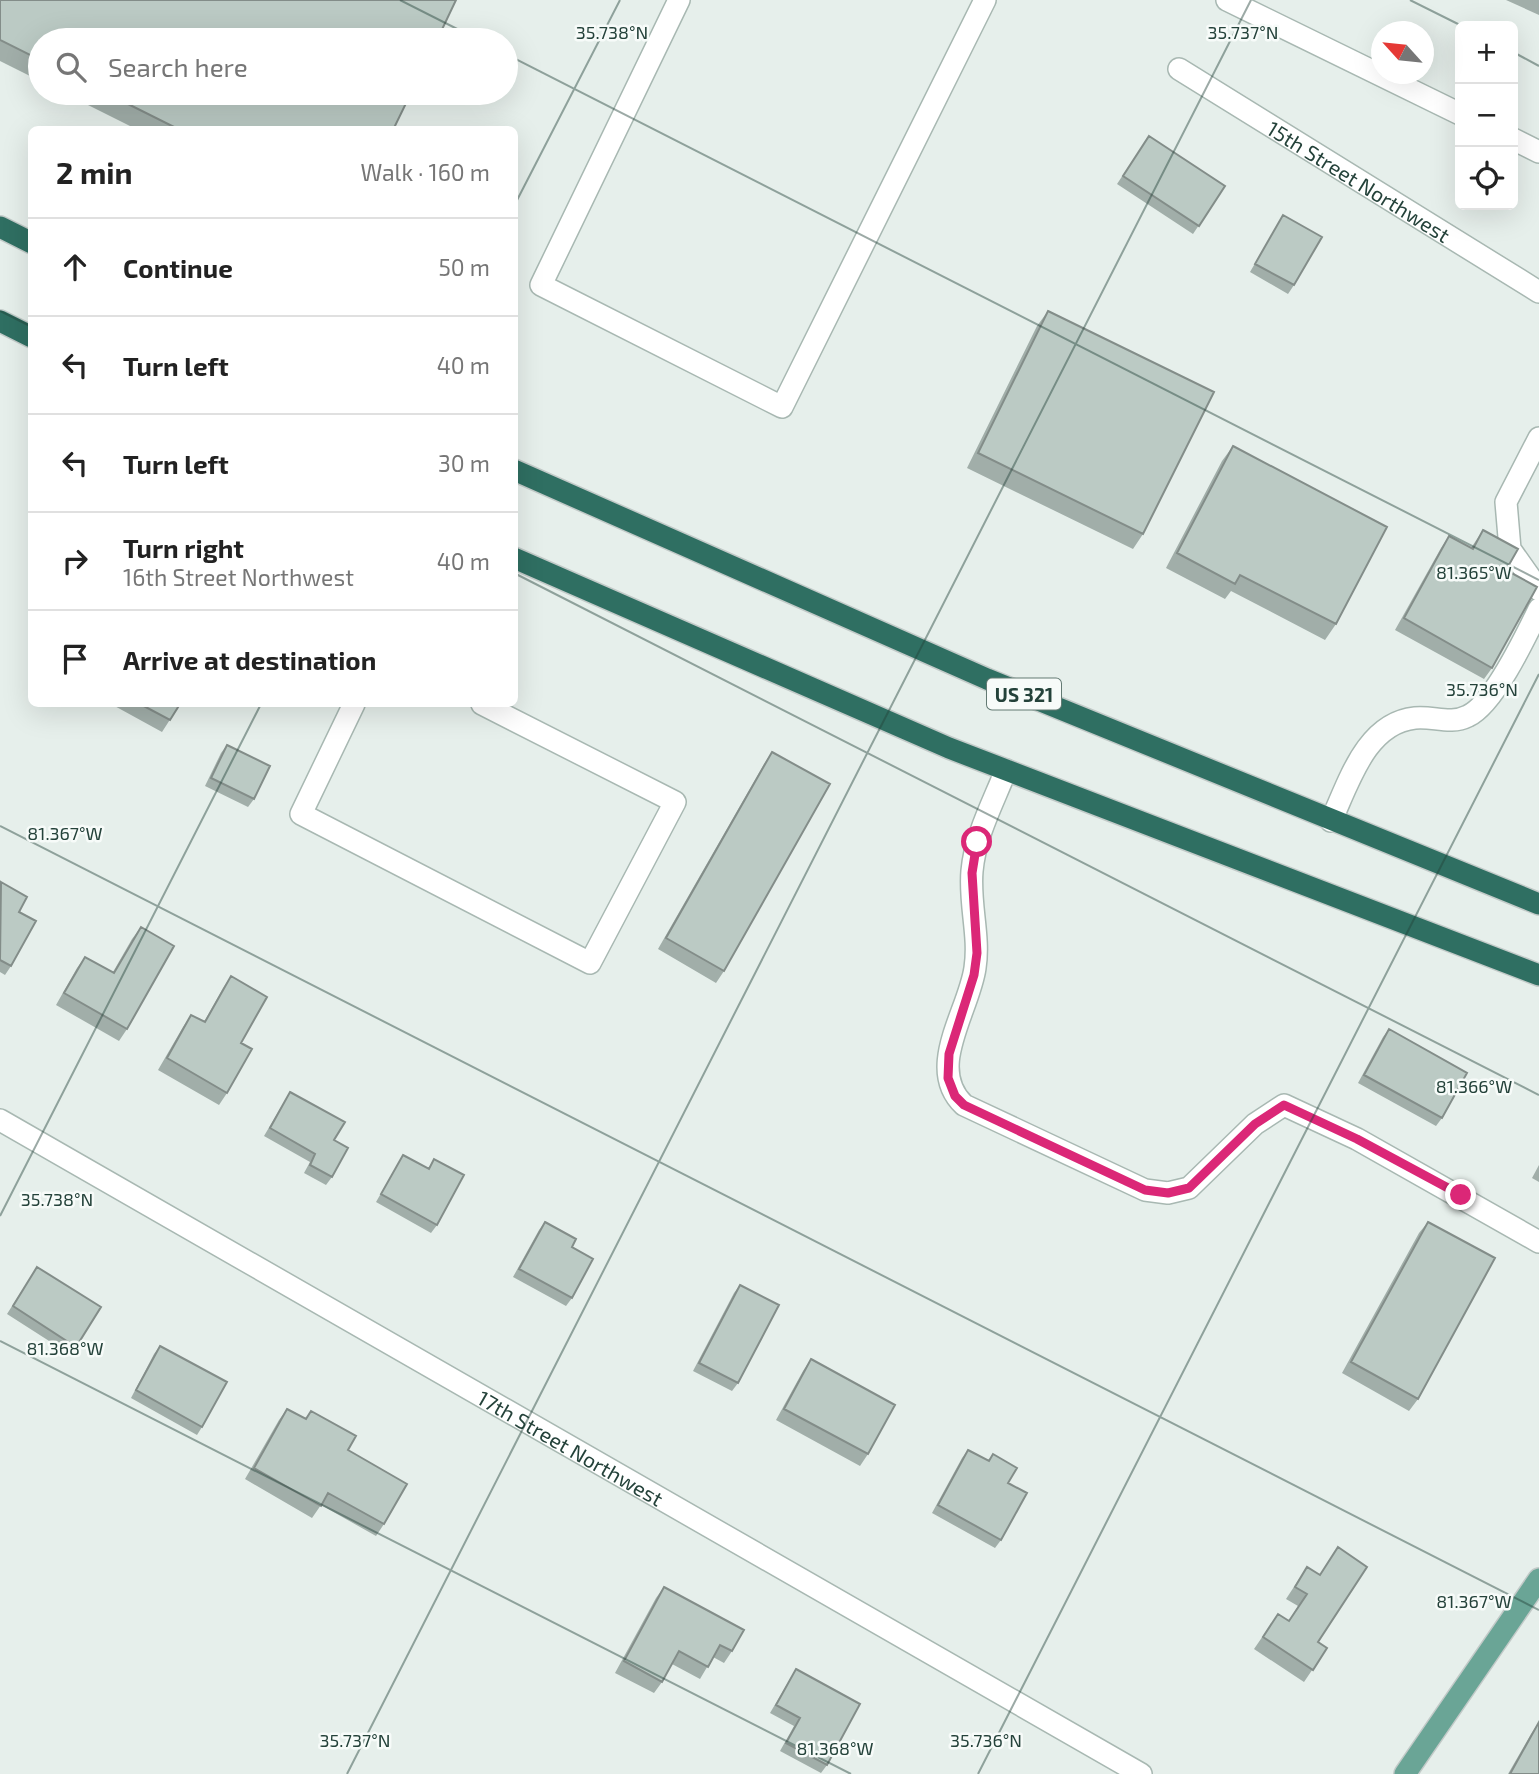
<!DOCTYPE html>
<meta charset="utf-8">
<style>
:root{--surface:#fff;--page:#f2f2f2;--text:#222;--muted:#767676;--line:#e0e0e0}
body{margin:0;font-family:"Exo 2",sans-serif;background:var(--page);color:var(--text)}
.controls{position:absolute;right:21px;top:21px;display:grid;overflow:hidden;border-radius:10px;box-shadow:0 7px 28px #0002}
.controls button{width:63px;height:63px;display:grid;place-items:center;padding:0;border:0;border-bottom:2px solid var(--line);background:var(--surface);color:var(--text);font:35px sans-serif}
.compass{position:absolute;left:1371px;top:21px;width:63px;height:63px;border-radius:50%;background:var(--surface);box-shadow:0 7px 28px #0002;rotate:297deg}
.stop{position:absolute;width:21px;height:21px;margin:-16px;border:5px solid #db2777;border-radius:50%;background:#fff}
.stop.end{background:#db2777;border-color:#fff;box-shadow:0 2px 7px #0008}
.list{margin:0;padding:0;list-style:none}
h2{display:flex;justify-content:space-between;align-items:center;height:91px;margin:0;padding:0 28px;font-size:30px}
h2 small{font-size:23px;font-weight:400;color:var(--muted)}
.list li{display:grid;grid-template-columns:46px 1fr auto;gap:21px;align-items:center;box-sizing:border-box;height:98px;padding:0 28px;border-top:2px solid var(--line)}
.list b{display:block;font-size:26px;white-space:nowrap}
.list p{margin:0;font-size:23px;white-space:nowrap;color:var(--muted)}
.list em{font-size:23px;font-style:normal;color:var(--muted)}
.icon{flex:none;width:38px;height:38px;fill:none;stroke:currentColor;stroke-width:2;stroke-linecap:round;stroke-linejoin:round}
.map{position:relative;flex:none;width:1539px;height:1774px;overflow:hidden}
.search{position:absolute;background:var(--surface);box-shadow:0 7px 28px #0002;left:28px;top:28px;width:490px;height:77px;display:flex;align-items:center;gap:18px;box-sizing:border-box;padding:0 24px;border-radius:38px;color:var(--muted);font-size:26px}
.panel{position:absolute;background:var(--surface);box-shadow:0 7px 28px #0002;left:28px;top:126px;width:490px;height:581px;border-radius:10px}
.map>svg:first-child{display:block}
.lines{fill:none;stroke-linecap:round;stroke-linejoin:round}
.minor-casing{stroke:#a8b8b2;stroke-width:24}
.major-casing{stroke:#c2cac8;stroke-width:24}
.highway-casing{stroke:#c2cac8;stroke-width:24}
.minor{stroke:#fff;stroke-width:21}
.major{stroke:#6aa596;stroke-width:21}
.highway{stroke:#2f6f62;stroke-width:21}
.wall{fill:#a1aea9}
.building{fill:#bbcac4;stroke:#838d89;stroke-width:2}
.route{stroke:#db2777;stroke-width:9}
.ticks{fill:none;stroke:#24423a;stroke-width:2;stroke-opacity:0.45}
.labels{text-anchor:middle;dominant-baseline:central;stroke-width:5;stroke-linejoin:round;paint-order:stroke}
.shield{fill:#f7fbf9;stroke:#637a73;stroke-width:2}
.shield-label{font-size:19px;font-weight:bold;fill:#24423a}
.street-label{font-size:21px;fill:#24423a;stroke:#f7fbf9}
.ticks-label{font-size:18px;text-anchor:middle;fill:#24423a;stroke:#f7fbf9;stroke-width:5;stroke-linejoin:round;paint-order:stroke}
</style>
<div class="map">
<svg width="1539" height="1774" viewBox="0 0 1539 1774">
<rect width="100%" height="100%" fill="#e6efeb"/>
<g class="lines">
<g class="minor-casing">
<g id="minor">
<path d="M679,0L541,285L782,407L985,0"/>
<path d="M1227,0L1460,114"/>
<path id="s1" d="M1179,69L1539,292"/>
<path d="M1513,139L1539,152"/>
<path d="M1539,438L1506,502L1510,549L1539,590"/>
<path d="M354,704L301,814L590,963L675,802L482,704"/>
<path d="M1006,770C993,803 975,836 972,871C969,904 980,936 975,968C969,1011 925,1068 964,1105L1145,1190L1168,1193L1189,1188L1255,1124L1284,1105L1357,1139L1539,1242"/>
<path d="M1331,821C1349,782 1366,723 1415,718C1434,716 1450,725 1468,716C1494,704 1526,636 1539,609"/>
<path id="s2" d="M0,1120L1141,1774"/>
</g>
</g>
<g class="major-casing">
<path id="major" d="M1405,1774L1539,1579"/>
</g>
<g class="highway-casing">
<path id="highway" d="M0,227L32,243
M0,321L32,337
M514,470L987,679L1539,904
M514,558L949,748L1539,975"/>
</g>
<use href="#minor" class="minor"/>
<use href="#major" class="major"/>
<use href="#highway" class="highway"/>
</g>
<path class="wall" d="M0,0L40,40V81L0,61Z
M1506,0H1539V15Z
M64,93H411L393,130H138Z
M1149,136L1225,186L1193,234L1117,184Z
M1283,215L1294,285L1288,294L1250,272Z
M1048,311L1143,534L1133,549L967,468L1037,326Z
M1233,446L1336,624L1325,640L1231,591L1225,599L1166,568L1222,461Z
M1483,530L1506,570L1492,668L1484,679L1395,630L1441,548L1449,536L1471,548Z
M111,704H180L162,732Z
M227,745L254,799L248,807L205,786L221,753Z
M772,752L724,971L716,983L658,949L764,764Z
M0,883L19,912L11,966L5,975L0,972Z
M141,927L127,1029L119,1041L56,1005L77,968L85,957L113,972L132,939Z
M231,976L241,1043L227,1093L219,1105L158,1070L183,1027L191,1015L204,1022L223,988Z
M1389,1029L1442,1118L1436,1126L1358,1083L1383,1037Z
M290,1092L334,1140L332,1177L326,1185L304,1173L310,1162L264,1136Z
M403,1155L428,1169L434,1159L437,1225L431,1233L376,1202Z
M1539,1165V1182L1532,1178Z
M545,1222L572,1247V1298L566,1306L513,1277L539,1230Z
M1428,1222L1418,1399L1409,1411L1342,1373L1419,1233Z
M37,1267L76,1347L71,1355L7,1314Z
M740,1285L738,1383L732,1391L693,1371L734,1293Z
M160,1346L202,1427L197,1435L131,1398L154,1354Z
M811,1359L868,1454L860,1466L776,1420L803,1371Z
M287,1409L305,1419L311,1411L348,1450L384,1524L376,1536L321,1505L312,1518L245,1479L279,1420Z
M968,1450L988,1461L993,1454L1001,1540L995,1548L932,1513L962,1458Z
M1307,1567L1318,1642L1327,1648L1304,1682L1254,1649L1278,1614L1289,1621L1298,1606L1286,1599Z
M664,1587L732,1651L724,1663L713,1657L700,1679L672,1664L662,1682L654,1693L615,1673L656,1598Z
M796,1669L827,1765L821,1773L780,1751L794,1726L770,1713Z
M1539,1722V1774H1508L1531,1734Z"/>
<path class="building" d="M0,0H456L437,40H40V60L0,40Z
M106,93H411L393,130H180Z
M1149,136L1225,186L1199,226L1123,176Z
M1283,215L1322,237L1294,285L1255,264Z
M1048,311L1214,392L1143,534L978,453Z
M1233,446L1387,527L1336,624L1240,575L1235,584L1177,553Z
M1483,530L1518,549L1506,570L1537,587L1492,668L1404,618L1449,536L1473,549Z
M140,704H180L170,720Z
M227,745L270,766L254,799L211,778Z
M772,752L830,784L724,971L666,938Z
M1,882L27,897L19,912L36,921L11,966L0,960Z
M141,927L174,946L127,1029L64,993L85,957L114,973Z
M231,976L267,997L241,1043L252,1049L227,1093L167,1058L191,1015L205,1022Z
M1389,1029L1467,1073L1442,1118L1364,1075Z
M290,1092L345,1122L334,1140L348,1148L332,1177L310,1165L315,1154L270,1128Z
M403,1155L429,1169L434,1159L464,1175L437,1225L381,1194Z
M545,1222L576,1239L572,1247L593,1259L572,1298L519,1269Z
M1428,1222L1495,1258L1418,1399L1351,1362Z
M37,1267L101,1307L76,1347L13,1306Z
M740,1285L779,1305L738,1383L699,1363Z
M160,1346L227,1382L202,1427L136,1390Z
M811,1359L895,1405L868,1454L784,1409Z
M287,1409L306,1419L311,1411L356,1436L348,1450L407,1484L384,1524L328,1493L321,1506L254,1468Z
M968,1450L989,1461L993,1454L1017,1468L1008,1483L1027,1493L1001,1540L938,1505Z
M1338,1547L1367,1567L1318,1642L1327,1648L1313,1670L1263,1637L1278,1614L1289,1621L1307,1594L1295,1587L1307,1567L1320,1575Z
M664,1587L744,1630L732,1651L720,1645L708,1667L679,1651L662,1682L624,1661Z
M796,1669L860,1704L827,1765L786,1743L800,1718L776,1705Z
M1539,1722V1774H1510Z"/>
<g class="lines">
<path class="route" d="M977,842L972,873L977,953L974,975L949,1054L948,1078L955,1096L964,1105L1145,1190L1168,1193L1189,1188L1255,1124L1284,1105L1357,1139L1461,1195"/>
</g>
<path class="ticks" d="M400,0L479,40M1410,0L1462,26M1513,52L1539,66M506,54L1539,580M514,206L620,0M0,311L32,327M514,573L1539,1095M0,826L1539,1610M0,1216L261,704M0,1341L851,1774M347,1774L1251,0M978,1774L1539,674"/>
<g class="labels">
<rect class="shield" x="987" y="678.5" width="74" height="31" rx="5"/>
<g class="shield-label">
<text x="1024" y="694">US 321</text>
</g>
<g class="street-label">
<text stroke="none"><textPath href="#s1" startOffset="212">15th Street Northwest</textPath></text>
<text stroke="none"><textPath href="#s2" startOffset="658">17th Street Northwest</textPath></text>
</g>
</g>
<g class="ticks-label">
<text x="612" y="39">35.738°N</text>
<text x="1243" y="39">35.737°N</text>
<text x="1474" y="579">81.365°W</text>
<text x="1482" y="696">35.736°N</text>
<text x="65" y="840">81.367°W</text>
<text x="1474" y="1093">81.366°W</text>
<text x="57" y="1206">35.738°N</text>
<text x="65" y="1355">81.368°W</text>
<text x="1474" y="1608">81.367°W</text>
<text x="355" y="1747">35.737°N</text>
<text x="986" y="1747">35.736°N</text>
<text x="835" y="1755">81.368°W</text>
</g>
</svg>
<div class="controls">
<button>+</button>
<button>−</button>
<button><svg class="icon" aria-label="locate" viewBox="0 0 24 24"><circle cx="12" cy="12" r="6"/><path d="M12 2v4M12 18v4M2 12h4M18 12h4"/></svg></button>
</div>
<svg class="compass" viewBox="-18 -18 36 36"><path d="M0-13l5 13h-10z" fill="#e53935"/><path d="M0 13l5-13h-10z" fill="#767676"/></svg>
<div class="stop" style="left:977px;top:842px"></div>
<div class="stop end" style="left:1461px;top:1195px"></div>
<div class="search"><svg class="icon" aria-label="search" viewBox="0 0 24 24"><circle cx="10" cy="10" r="6"/><path d="M15 15l6 6"/></svg>Search here</div>
<section class="panel">
<h2>2 min<small>Walk · 160 m</small></h2>
<ul class="list">
<li><svg class="icon" aria-label="ahead" viewBox="0 0 24 24"><path d="M12 20V5M6 11l6-6 6 6"/></svg><div><b>Continue</b></div><em>50 m</em></li>
<li><svg class="icon" aria-label="left" viewBox="0 0 24 24"><path d="M17 20v-9H6M10 6l-5 5 5 5"/></svg><div><b>Turn left</b></div><em>40 m</em></li>
<li><svg class="icon" aria-label="left" viewBox="0 0 24 24"><path d="M17 20v-9H6M10 6l-5 5 5 5"/></svg><div><b>Turn left</b></div><em>30 m</em></li>
<li><svg class="icon" aria-label="right" viewBox="0 0 24 24"><path d="M7 20v-9h11M14 6l5 5-5 5"/></svg><div><b>Turn right</b><p>16th Street Northwest</p></div><em>40 m</em></li>
<li><svg class="icon" aria-label="arrive" viewBox="0 0 24 24"><path d="M6 21V4h12l-3 4 3 4H6"/></svg><div><b>Arrive at destination</b></div></li>
</ul>
</section>
</div>
